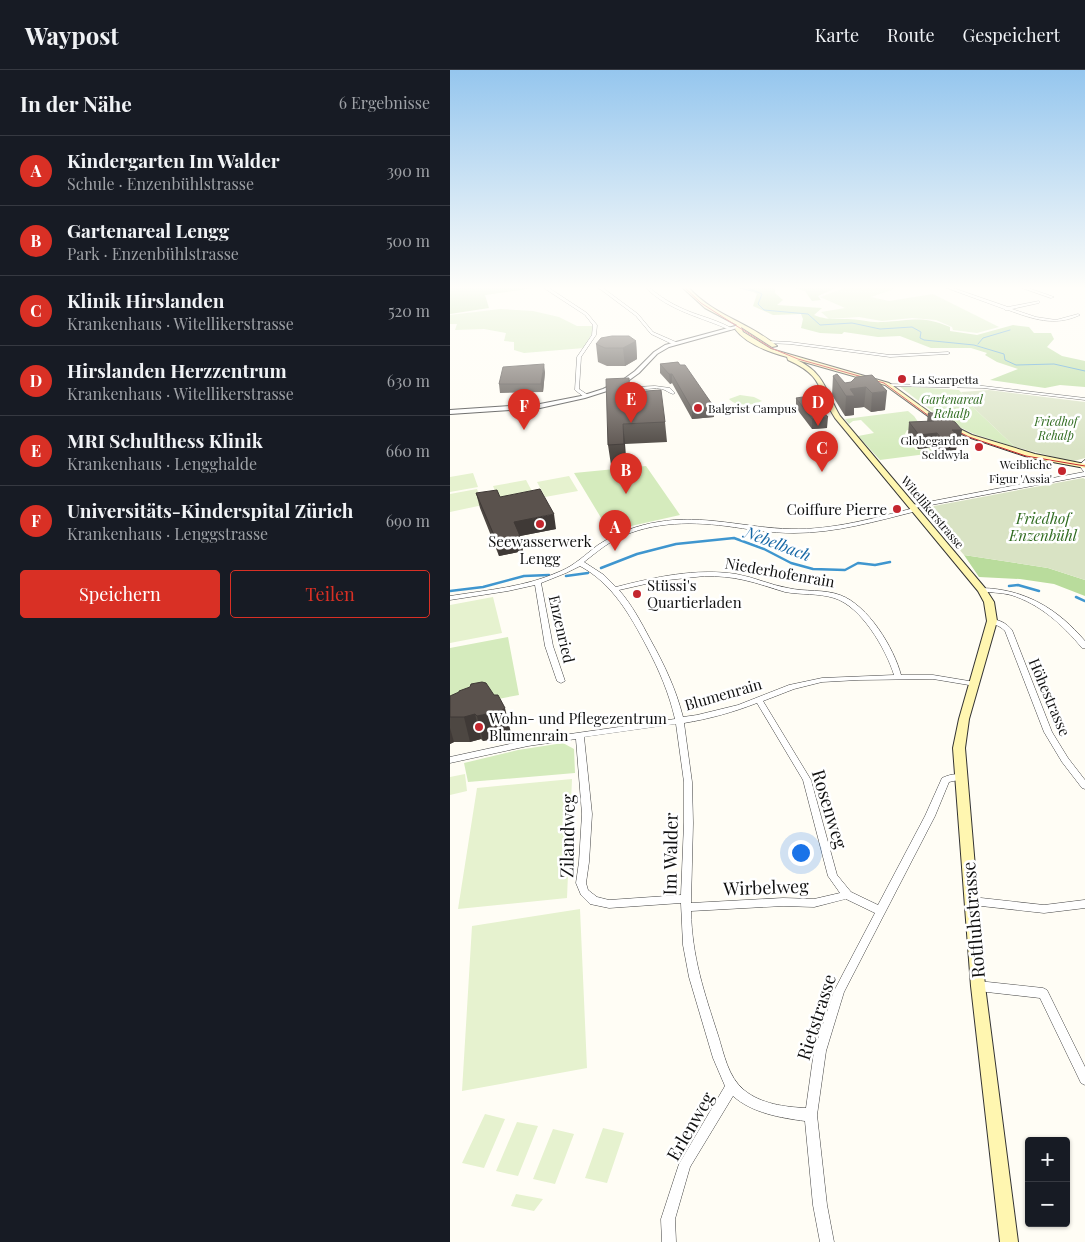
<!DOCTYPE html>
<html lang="de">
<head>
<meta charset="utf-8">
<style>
	body { margin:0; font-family:"Playfair Display",serif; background:#20242c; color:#f1f3f6 }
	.controls { position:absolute; right:15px; bottom:15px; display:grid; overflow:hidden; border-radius:5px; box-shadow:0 1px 4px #0004 }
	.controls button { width:45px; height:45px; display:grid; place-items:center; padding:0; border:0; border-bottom:1px solid #363941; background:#171b24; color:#f1f3f6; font:25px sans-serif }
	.you { position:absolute; left:350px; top:782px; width:18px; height:18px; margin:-12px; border:4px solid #fff; border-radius:50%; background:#1a73e8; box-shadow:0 0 0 8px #1a73e833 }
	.badge { display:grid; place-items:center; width:32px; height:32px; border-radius:50%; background:#d93025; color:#fff; font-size:16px; font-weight:700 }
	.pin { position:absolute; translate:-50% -41px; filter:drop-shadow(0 1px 2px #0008) }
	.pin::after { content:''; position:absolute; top:26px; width:18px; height:15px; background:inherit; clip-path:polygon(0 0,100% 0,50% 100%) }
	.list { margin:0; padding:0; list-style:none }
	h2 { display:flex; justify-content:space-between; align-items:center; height:65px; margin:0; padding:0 20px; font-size:21px }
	h2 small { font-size:16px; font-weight:400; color:#9ea1a6 }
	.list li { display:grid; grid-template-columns:32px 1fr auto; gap:15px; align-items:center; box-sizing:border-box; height:70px; padding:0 20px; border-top:1px solid #363941 }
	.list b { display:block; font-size:19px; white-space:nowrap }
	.list p { margin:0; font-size:16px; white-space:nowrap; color:#9ea1a6 }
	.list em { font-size:16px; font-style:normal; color:#9ea1a6 }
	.actions { display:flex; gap:10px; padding:15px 20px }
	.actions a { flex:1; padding:11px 0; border:1px solid #d93025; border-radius:5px; text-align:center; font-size:18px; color:#d93025 }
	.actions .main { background:#d93025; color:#fff }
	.map { position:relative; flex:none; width:635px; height:1172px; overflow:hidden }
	header { display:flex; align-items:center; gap:30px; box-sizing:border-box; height:70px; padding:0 25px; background:#171b24; border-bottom:1px solid #363941 }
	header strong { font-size:24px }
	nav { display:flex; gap:28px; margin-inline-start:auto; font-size:18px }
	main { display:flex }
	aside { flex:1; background:#171b24 }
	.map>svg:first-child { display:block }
	.green { fill:#d5ebbd }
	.forest { fill:#b9dc9c }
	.cemetery { fill:#d9e3c4 }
	.pitch { fill:#e6f2cf }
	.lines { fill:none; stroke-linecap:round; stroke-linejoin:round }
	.stream-far1 { stroke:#3f96cf; stroke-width:1 }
	.stream { stroke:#3f96cf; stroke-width:2.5 }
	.minor-casing { stroke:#444; stroke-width:1 }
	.tertiary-casing { stroke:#444; stroke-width:2 }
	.secondary-casing { stroke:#333; stroke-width:2 }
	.minor { fill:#fff; fill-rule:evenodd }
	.tertiary { fill:#fff; fill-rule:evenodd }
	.secondary { fill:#fff6b0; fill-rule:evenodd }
	.tram { stroke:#c4262e; stroke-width:1 }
	.wall { fill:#4d4742 }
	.shaded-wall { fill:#3f3936 }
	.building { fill:#5a524d; stroke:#3f3936 }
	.poi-dot { fill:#c4262e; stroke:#fff; stroke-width:2 }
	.labels { text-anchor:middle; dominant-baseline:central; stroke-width:5; stroke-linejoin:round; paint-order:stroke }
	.far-poi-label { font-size:12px; fill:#111; stroke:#fff; text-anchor:start }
	.far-park-label { font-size:12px; font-style:italic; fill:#2f6b1f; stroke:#fff }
	.far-street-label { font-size:12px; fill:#111; stroke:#fff }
	.poi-label { font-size:15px; fill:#111; stroke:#fff; text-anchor:start }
	.park-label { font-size:15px; font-style:italic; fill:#2f6b1f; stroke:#fff }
	.street-label { font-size:15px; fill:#111; stroke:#fff }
	.water-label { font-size:16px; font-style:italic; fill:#1768a6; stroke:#fff }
	.near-street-label { font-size:18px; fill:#111; stroke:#fff }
</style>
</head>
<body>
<header>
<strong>Waypost</strong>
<nav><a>Karte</a><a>Route</a><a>Gespeichert</a></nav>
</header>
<main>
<aside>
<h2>In der Nähe<small>6 Ergebnisse</small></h2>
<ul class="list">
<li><span class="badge">A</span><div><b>Kindergarten Im Walder</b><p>Schule · Enzenbühlstrasse</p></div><em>390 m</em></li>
<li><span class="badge">B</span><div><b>Gartenareal Lengg</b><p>Park · Enzenbühlstrasse</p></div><em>500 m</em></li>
<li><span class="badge">C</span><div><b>Klinik Hirslanden</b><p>Krankenhaus · Witellikerstrasse</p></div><em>520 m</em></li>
<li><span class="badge">D</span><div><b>Hirslanden Herzzentrum</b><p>Krankenhaus · Witellikerstrasse</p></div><em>630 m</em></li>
<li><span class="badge">E</span><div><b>MRI Schulthess Klinik</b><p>Krankenhaus · Lengghalde</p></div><em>660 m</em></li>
<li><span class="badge">F</span><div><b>Universitäts-Kinderspital Zürich</b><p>Krankenhaus · Lenggstrasse</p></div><em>690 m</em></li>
</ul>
<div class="actions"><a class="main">Speichern</a><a>Teilen</a></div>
</aside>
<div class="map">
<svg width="635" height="1172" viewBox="0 0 635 1172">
	<rect width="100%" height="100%" fill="#fffdf5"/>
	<path class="green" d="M394,218H447L421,227L439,231L483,224L549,257L527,263L503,260L502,257L486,250L462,248L432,251L409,247L379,249L371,242L395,238L370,227Z
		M50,239L83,241L109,247L127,256H142L143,261L134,278L74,283L64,280V272L54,271L56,263L34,259L5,260L7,254H0V245Z
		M449,316L509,320L524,338L565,377L524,364L491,348Z
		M290,325L304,327L312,331C302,336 287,337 279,329Z
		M458,341L464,346L475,362L466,360H457L455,364L466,380L480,378L484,383L430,390L408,366L424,363L411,350L403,351L399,354L395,349Z
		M196,396L230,445L159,461L124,403Z
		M58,567L69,625L0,638V578Z
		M113,673L124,679L125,703L18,712L14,693L68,680Z"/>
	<path class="forest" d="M0,218H85L35,225L39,238L0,244Z
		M296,218H325V223L333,230L327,235L372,238L364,245C376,250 385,249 398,249C409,249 421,253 432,252C463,251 470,245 500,257V261L527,265L563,255L579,257L584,263H601L604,269L597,277L612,286L635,291V317L610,315L595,318L540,310L568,299L547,292L535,285L537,283L521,278H481L450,266L428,267L394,262L392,264L370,263L351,258L353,249L351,244L323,245L303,236L307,224Z
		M344,218H386L368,226L371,230L362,231L355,221Z
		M514,485L598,498L635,510V526L604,514L570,509L529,507Z"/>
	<path class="cemetery" d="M539,320L635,332V388L624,391L616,390L565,377L524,338L511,322Z
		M633,408L635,409V510L598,498L514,485L478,444L484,436Z"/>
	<path class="pitch" d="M23,403L28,417L0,422V407Z
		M119,406L128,421L95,427L87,412Z
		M76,410L84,425L50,432L43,416Z
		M27,419L33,435L0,442V424Z
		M43,527L52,563L0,573V535Z
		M15,704L17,721L0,725V707Z
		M122,709L117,828L8,839L27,718Z
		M130,839L137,998L12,1021L22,856Z
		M35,1044L55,1049L34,1098L12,1093Z
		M67,1052L88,1056L68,1106L46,1101Z
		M153,1058L174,1063L157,1113L135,1108Z
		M103,1059L124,1064L105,1114L83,1109Z
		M66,1124L93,1129L84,1141L61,1136Z"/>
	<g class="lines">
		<path class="stream-far1" d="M290,218L302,221
			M298,218L312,224L308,234L314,240L358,244L370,255L402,253L430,259L462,257L471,262L470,268L474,270L524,275L554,284L555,290L566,295L604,294L635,301
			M528,274L533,268L560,260"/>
		<path class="stream" d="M151,498L187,484L226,474L284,468L314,479L341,493L363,499L395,500L408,493L425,495L440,492
			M116,506L138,503
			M559,516L568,515L589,521
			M0,521L33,517L74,506L99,505
			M626,527L635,531"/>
		<g class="minor-casing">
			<path id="minor" d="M94,218H99L137,243L147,255L146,265L131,287L129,319L138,325V327H134L125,320L127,287L142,265L143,255L135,245Z
				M149,218H153L188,244L203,262L226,272V274H222L201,264L186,246Z
				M196,218H200C215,231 231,239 249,245C261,249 273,253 283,259L280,260C251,247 219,241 196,218Z
				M497,218H503L558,237L589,231V233L562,239L586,247L606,250L628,244L630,245C604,257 583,249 558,240H555L554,239Z
				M572,218H578L604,227L601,228Z
				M318,271L340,272L440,285L498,282L500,283L498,284L440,287L340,274L316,273V272Z
				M437,314L533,316L635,328V330L533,318L439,316L437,315Z
				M205,316L220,318L225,323L223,324C219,323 216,320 212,319C198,316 181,325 168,319L170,318Z
				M635,390V406L465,438L468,440L467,441C427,451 386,463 344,463C321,463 298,459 276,456C237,451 196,452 161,472C151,478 143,485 134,492L154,505L166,517C205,507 246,498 286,504C304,507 320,515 338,518C355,522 374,519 390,525C418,535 444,578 451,605H483L525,612L529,614L525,616L483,609L408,610L372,612L344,619L313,631L361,710L387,805L401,822L428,835L475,746L492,708C498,705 506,703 513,705L514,707L513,709L499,712L485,746L394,922L376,981L367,1045L377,1135L384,1172H370L363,1135L355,1051C331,1048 302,1043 283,1026L240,1097L225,1149L226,1172H212L211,1149L229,1094L275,1016L263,988L239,907L233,875L231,833L159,838L140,834L131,825L126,813L129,792L132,744L126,669L78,676L0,693V687L78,670L225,649C219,623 209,600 197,577C180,545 163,514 130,496L116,503L91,513L103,576L115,611L111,613L107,611L95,576L85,515L58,521L0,530V526C37,520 76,517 111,501C125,495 136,484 148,475C166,463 188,455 208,452C253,444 296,458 341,459C383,460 424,448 464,438H460V436L462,435L634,402L629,395ZM255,506C268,506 281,507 294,510C308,513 321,518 335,522C351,525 368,523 384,528C411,536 436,579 444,605L372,608L339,615L288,635L247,645L233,647C226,619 214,594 200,569C191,552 182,535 169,520L209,511ZM307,633L353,710L378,806L390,823L364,829L333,828L241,833L243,753L242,712L234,653C259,649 284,642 307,633ZM226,654L234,712V753L231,825L159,830L147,827L138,820L136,813L139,792L142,744L134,667ZM396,829L425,843L384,921L364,981L356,1038C335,1037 311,1034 294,1020C278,1007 274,984 268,965C254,922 242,887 241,841L333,836L364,837Z
				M532,518C575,519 608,539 635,571V578H632C613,555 590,534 561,525C550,522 540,523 530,521L529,520L530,519Z
				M539,549C549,549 556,553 562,560L602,662L618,688L635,710V719L632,718L612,692L594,662L555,561C548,554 543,555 538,551Z
				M522,827L594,835L634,830H635V838L594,843L522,835L518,834L517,831L518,828Z
				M528,911L593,918L597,920L635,997V1015L631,1013L590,928L528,921L524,919L523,916L524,913Z"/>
		</g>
		<g class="tertiary-casing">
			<path id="tertiary" d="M289,255H291V257L219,277L207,284L189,303L178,311L157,321L135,328L90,338L0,344V340L90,334L131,326L153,319L174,309L185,301L204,282L215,275Z"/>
		</g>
		<g class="secondary-casing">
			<path id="secondary" d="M233,218H239C263,245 300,253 327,276L322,277L291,257L293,262L321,279L439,313L486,347L522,365L585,384L635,394V398L581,388L518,367L482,349L435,315L347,290C375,303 376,322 390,346L535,518L544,532L547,551L519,649L515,678L535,916L568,1172H550L521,916L503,678L509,649L537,551L534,532L528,521L385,348C367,319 374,306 338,290L337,287C319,282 296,274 285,259L287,255L255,238Z"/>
		</g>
		<use href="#minor" class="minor"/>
		<use href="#tertiary" class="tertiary"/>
		<use href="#secondary" class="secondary"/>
		<path class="tram" d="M235,218L251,233L321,278L348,289L434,313L483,349L519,367L576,386L635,396"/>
	</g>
	<path class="wall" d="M186,271L187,289L175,296H157L148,292L146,274Z
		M228,292L264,347L242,349L222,313L220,314L210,303V294Z
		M95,302L93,322L50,323L49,314Z
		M422,305L435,340L421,342L414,337L404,338V345L395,346L382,325L383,306L395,313L401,312Z
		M180,322L215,352L217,372L175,374L176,394L161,395L158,375Z
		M346,328L377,358L362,359L346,338Z
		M478,343L510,373H507L506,380L489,382L486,377L468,379L458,365L459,352H477Z
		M26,423L106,459L70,466L73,481L49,486L30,438Z
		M0,626L61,663L57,666L33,671L31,669L20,672H4L0,674Z"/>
	<path class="shaded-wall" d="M186,271L187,289L175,296L173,278Z
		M94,294L95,302L93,322L91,314Z
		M219,304H222V313L220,314Z
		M416,317L414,337L404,338V345L395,346L396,326L400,319Z
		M437,321L435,340L421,342L422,323Z
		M264,337V347L242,349V339Z
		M378,347L377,358L362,359V349Z
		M173,354L175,374L176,394L174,374Z
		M502,360H512L510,373H507L506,380L489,382L491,368Z
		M487,363L486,377L468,379L469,365Z
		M104,444L106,459L70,466L73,481L49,486L46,470L64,452Z
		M55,638L61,663L57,666L33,671L27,646Z
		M25,644L31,669L20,672L14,647Z
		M0,658L4,672L0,674Z"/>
	<path class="building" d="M162,266H179L186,271L173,278H155L146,274L151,268Z
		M228,292L230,295H235L264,337L242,339L222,304H219L210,294Z
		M94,294L91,314H49L53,297Z
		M387,304L395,313L401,312L406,307L422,305L437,321L422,323L416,317L400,319L405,326H396L383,306Z
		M179,308L180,322L211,320L215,352L173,354L174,374L158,375L156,309Z
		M360,326L378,347L362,349L346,328Z
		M478,343H486L505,352L512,360H502L508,366L491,368L487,363L469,365L459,352L484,351Z
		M90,419L104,444L64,452L70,466L46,470L26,423L47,420L50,427Z
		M32,612L36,613L44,625H48L55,638L51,641L27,646L25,644L14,647H0V626L9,622V621L20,617L21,614Z"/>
	<linearGradient id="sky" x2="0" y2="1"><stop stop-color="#95c6ee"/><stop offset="0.57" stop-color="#fffefa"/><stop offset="1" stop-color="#fffefa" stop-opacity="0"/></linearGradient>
	<rect width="635" height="382" fill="url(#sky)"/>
	<g class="poi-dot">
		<circle cx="452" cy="309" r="5"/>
		<circle cx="248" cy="338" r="5"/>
		<circle cx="529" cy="377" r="5"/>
		<circle cx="612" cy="401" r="5"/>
		<circle cx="447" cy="439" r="5"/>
		<circle cx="90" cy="454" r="5"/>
		<circle cx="187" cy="524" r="5"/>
		<circle cx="29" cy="657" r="5"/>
	</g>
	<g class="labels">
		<g class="far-poi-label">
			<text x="462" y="309">La Scarpetta</text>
			<text x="258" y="338">Balgrist Campus</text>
			<text x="519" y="370" text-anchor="end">Globegarden<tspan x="519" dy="14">Seldwyla</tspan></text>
			<text x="602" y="394" text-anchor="end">Weibliche<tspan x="602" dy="14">Figur 'Assia'</tspan></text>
		</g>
		<g class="far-park-label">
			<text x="502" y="329">Gartenareal<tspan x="502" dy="14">Rehalp</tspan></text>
			<text x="606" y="351">Friedhof<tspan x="606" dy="14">Rehalp</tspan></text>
		</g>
		<g class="far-street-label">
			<text transform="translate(483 442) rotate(50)">Witellikerstrasse</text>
		</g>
		<g class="poi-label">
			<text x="437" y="439" text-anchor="end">Coiffure Pierre</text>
			<text x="90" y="471" text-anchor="middle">Seewasserwerk<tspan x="90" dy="17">Lengg</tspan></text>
			<text x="197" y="515">Stüssi's<tspan x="197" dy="17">Quartierladen</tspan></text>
			<text x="39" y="648">Wohn- und Pflegezentrum<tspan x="39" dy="17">Blumenrain</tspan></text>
		</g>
		<g class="park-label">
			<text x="593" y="448">Friedhof<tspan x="593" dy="17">Enzenbühl</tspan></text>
		</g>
		<g class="street-label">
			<text transform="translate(330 502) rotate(10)">Niederhofenrain</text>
			<text transform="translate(112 559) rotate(77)">Enzenried</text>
			<text transform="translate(273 624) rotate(-16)">Blumenrain</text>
			<text transform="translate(600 627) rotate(67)">Höhestrasse</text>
		</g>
		<g class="water-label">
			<text transform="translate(328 473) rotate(21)">Nebelbach</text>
		</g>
		<g class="near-street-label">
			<text transform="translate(380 739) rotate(73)">Rosenweg</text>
			<text transform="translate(117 766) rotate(-89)">Zilandweg</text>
			<text transform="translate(220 784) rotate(-89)">Im Walder</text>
			<text transform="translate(316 817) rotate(-2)">Wirbelweg</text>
			<text transform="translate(523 850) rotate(-95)">Rotfluhstrasse</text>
			<text transform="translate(366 947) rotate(-72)">Rietstrasse</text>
			<text transform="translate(240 1056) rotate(-60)">Erlenweg</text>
		</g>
	</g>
</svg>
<div class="controls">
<button>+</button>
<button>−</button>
</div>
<div class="you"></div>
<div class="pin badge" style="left:165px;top:481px">A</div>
<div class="pin badge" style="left:176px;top:424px">B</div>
<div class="pin badge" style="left:372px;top:402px">C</div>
<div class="pin badge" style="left:368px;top:356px">D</div>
<div class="pin badge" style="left:181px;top:353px">E</div>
<div class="pin badge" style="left:74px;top:360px">F</div>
</div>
</main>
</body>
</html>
